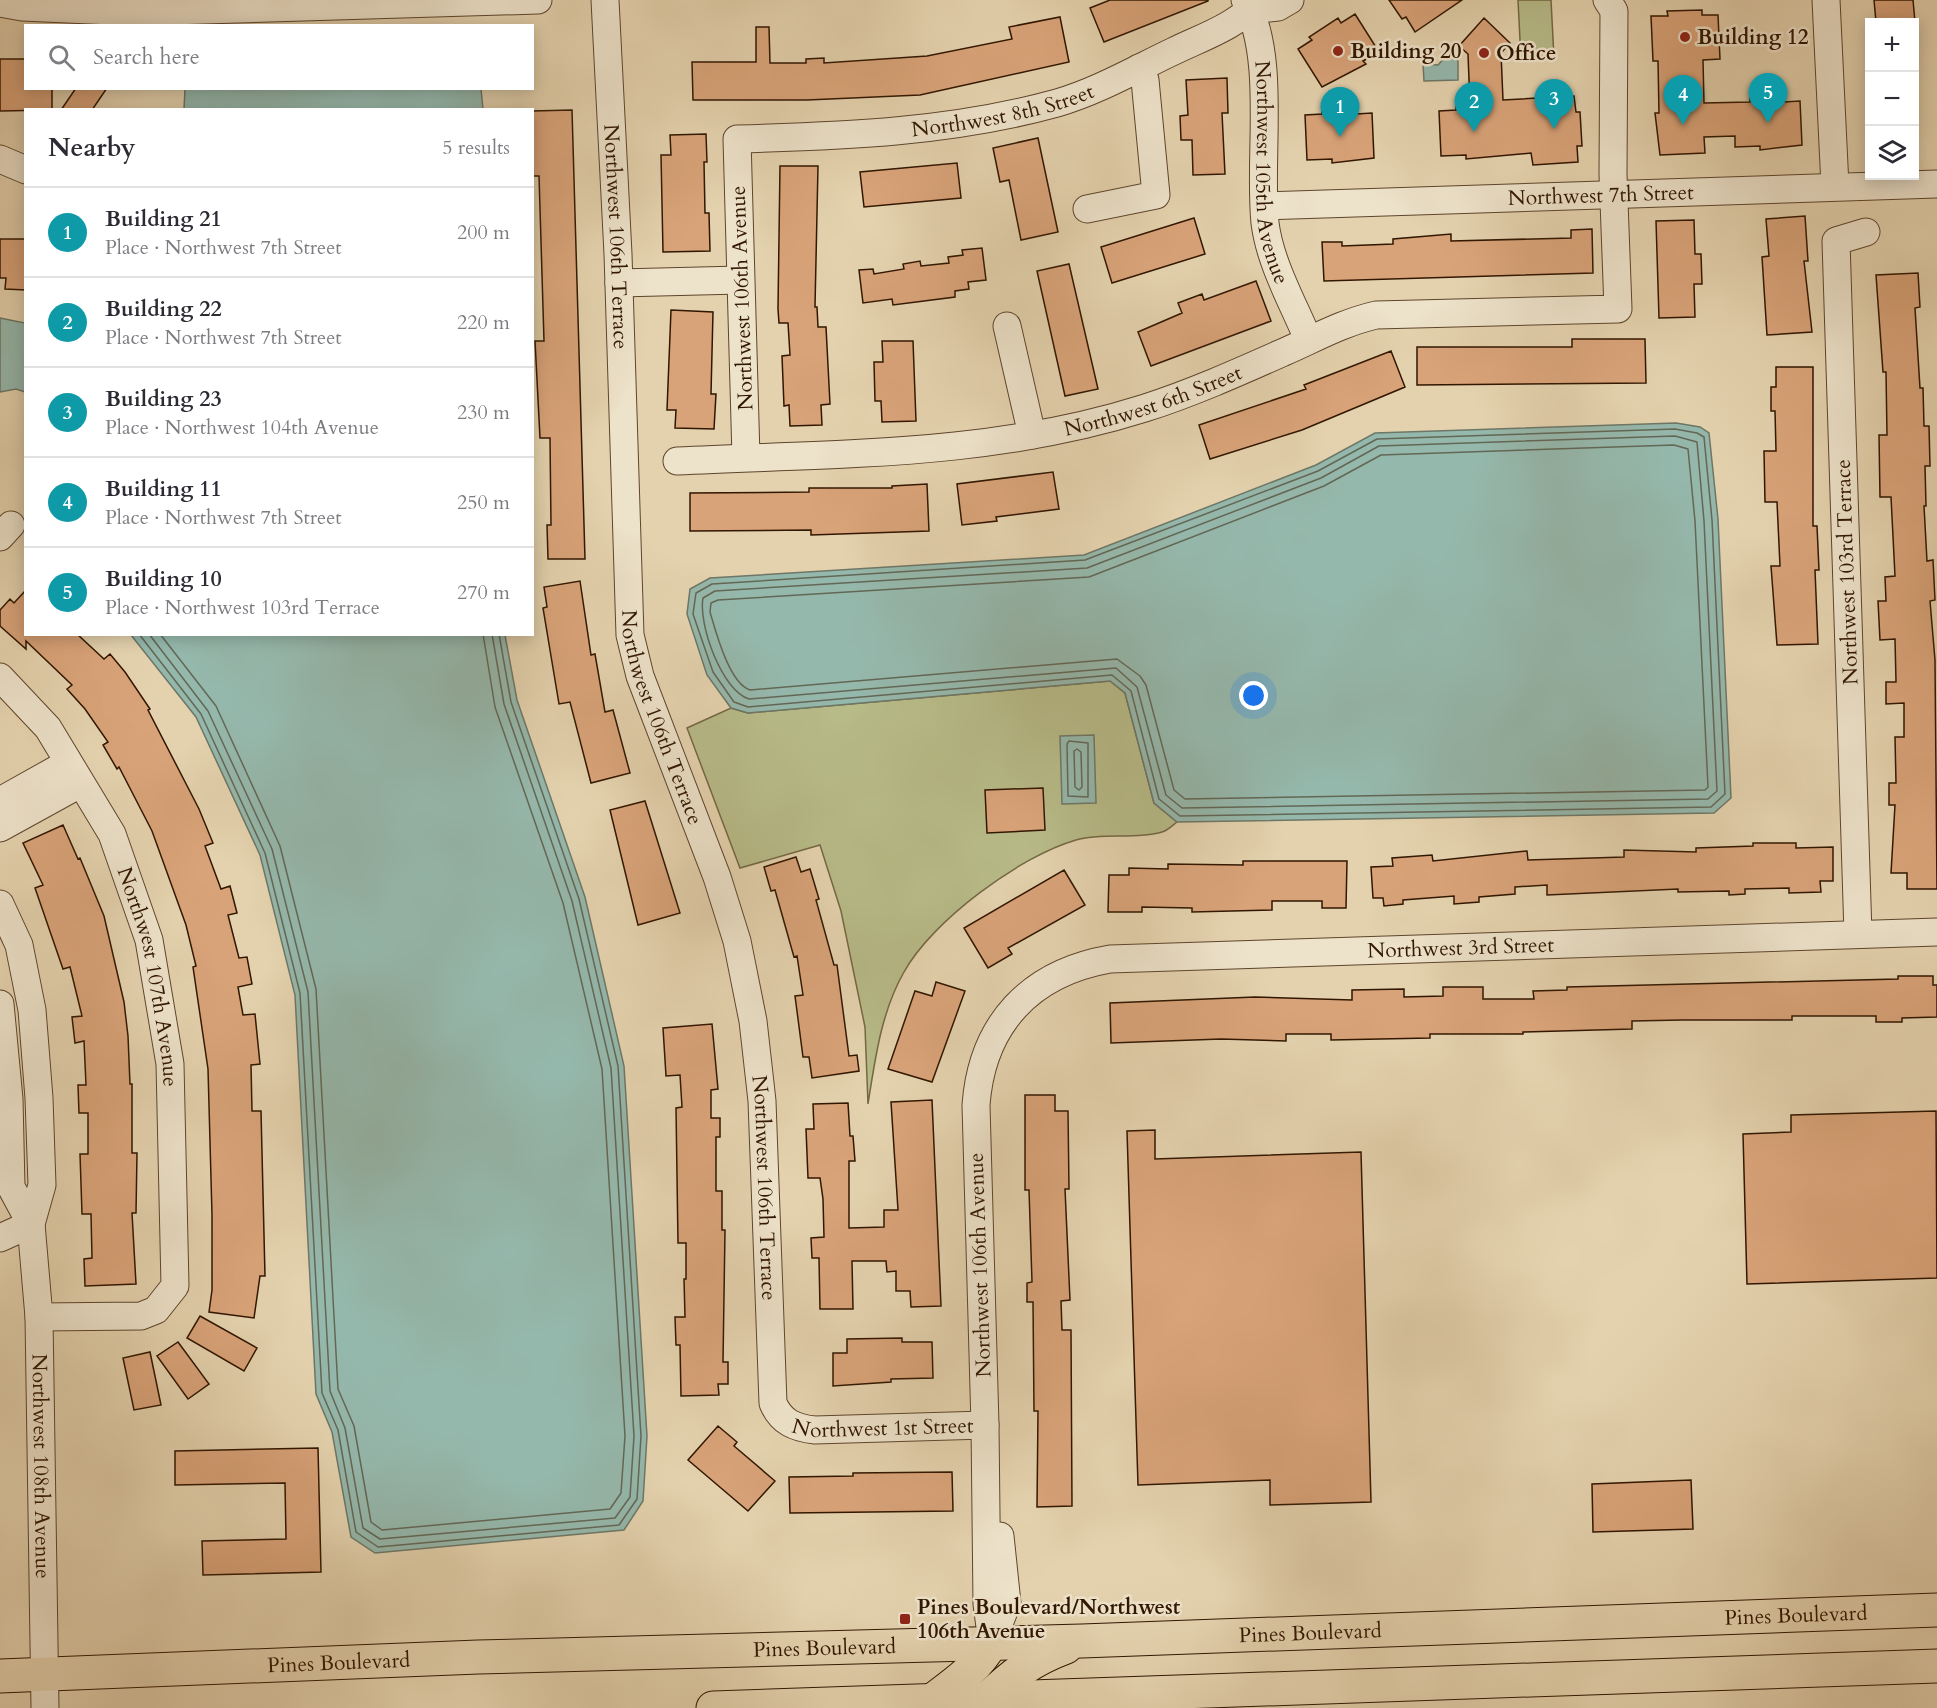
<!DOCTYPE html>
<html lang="en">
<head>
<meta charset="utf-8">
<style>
	body { margin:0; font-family:Cardo,serif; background:#f2f2f3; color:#2b2b33 }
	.controls { position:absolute; right:18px; top:18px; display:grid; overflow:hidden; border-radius:0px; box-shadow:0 3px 15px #0003 }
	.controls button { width:54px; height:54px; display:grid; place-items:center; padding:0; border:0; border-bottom:2px solid #e1e1e2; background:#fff; color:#2b2b33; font:30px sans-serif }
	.you { position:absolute; left:1254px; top:696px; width:21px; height:21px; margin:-15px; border:4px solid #fff; border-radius:50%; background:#1a73e8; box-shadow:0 0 0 9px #1a73e833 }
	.badge { display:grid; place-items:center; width:39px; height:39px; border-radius:50%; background:#8f2418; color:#fff; font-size:20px; font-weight:700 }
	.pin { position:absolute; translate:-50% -50px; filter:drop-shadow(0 2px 3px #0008) }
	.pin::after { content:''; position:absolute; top:32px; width:21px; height:18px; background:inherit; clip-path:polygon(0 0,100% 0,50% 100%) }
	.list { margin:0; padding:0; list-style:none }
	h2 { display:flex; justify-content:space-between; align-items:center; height:78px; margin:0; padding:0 24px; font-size:26px }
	h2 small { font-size:20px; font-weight:400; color:#7c7c81 }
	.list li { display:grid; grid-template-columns:39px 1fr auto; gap:18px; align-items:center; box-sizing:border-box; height:90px; padding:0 24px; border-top:2px solid #e1e1e2 }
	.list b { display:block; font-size:22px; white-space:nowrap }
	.list p { margin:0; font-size:20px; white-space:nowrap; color:#7c7c81 }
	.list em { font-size:20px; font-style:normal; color:#7c7c81 }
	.icon { flex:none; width:33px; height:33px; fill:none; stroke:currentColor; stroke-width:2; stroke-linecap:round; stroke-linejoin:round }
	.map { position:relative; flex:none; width:1937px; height:1708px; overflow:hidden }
	.search { position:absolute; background:#fff; box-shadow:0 3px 15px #0003; left:24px; top:24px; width:510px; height:66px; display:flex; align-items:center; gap:15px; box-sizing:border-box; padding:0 21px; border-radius:0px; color:#7c7c81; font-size:22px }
	.panel { position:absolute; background:#fff; box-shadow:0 3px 15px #0003; left:24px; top:108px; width:510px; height:528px; border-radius:0px }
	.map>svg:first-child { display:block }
	.green { fill:#b7bb88; stroke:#746844; stroke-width:1.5 }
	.water { fill:#95b8ac; stroke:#6d7767; stroke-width:1.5 }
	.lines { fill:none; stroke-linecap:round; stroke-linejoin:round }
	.shore { stroke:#636756; stroke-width:1.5 }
	.building { fill:#d9a379; stroke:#311600; stroke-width:1.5 }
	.minor-casing { stroke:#5e452c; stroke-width:29 }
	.highway-casing { stroke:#311600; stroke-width:35 }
	.minor { stroke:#ede2ca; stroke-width:27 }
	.highway { stroke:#e4d2ae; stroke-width:33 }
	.poi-dot { fill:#8f2418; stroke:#ede2ca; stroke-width:2 }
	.labels { text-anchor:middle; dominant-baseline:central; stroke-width:5; stroke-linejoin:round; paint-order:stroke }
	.poi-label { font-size:21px; font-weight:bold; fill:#311600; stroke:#ede2ca; text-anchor:start }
	.street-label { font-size:21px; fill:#311600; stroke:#ede2ca }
</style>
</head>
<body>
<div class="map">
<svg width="1937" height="1708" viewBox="0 0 1937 1708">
	<rect width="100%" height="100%" fill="#e4d2ae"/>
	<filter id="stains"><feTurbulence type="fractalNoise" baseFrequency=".00333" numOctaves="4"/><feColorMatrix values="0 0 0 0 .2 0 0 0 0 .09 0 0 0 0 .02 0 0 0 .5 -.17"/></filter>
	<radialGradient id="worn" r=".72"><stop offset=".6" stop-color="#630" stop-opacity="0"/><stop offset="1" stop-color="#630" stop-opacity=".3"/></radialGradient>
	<path class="green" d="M1518,0H1551L1554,58L1521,60Z
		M1110,681L1125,693L1154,803L1177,822C1173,825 1167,831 1162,832C1135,840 1104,832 1076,840C1020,856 932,921 904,972C881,1012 875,1060 868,1104L865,1027L841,911L820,845L740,868L687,728L731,708L748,713Z"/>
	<path class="water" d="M1449,53L1458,61V80L1424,81L1423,64L1438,65Z
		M185,89H481L483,109H184Z
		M0,318L25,323V392L16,389L0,392Z
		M1676,423L1700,427L1709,433L1718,519L1731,798L1714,813L1177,822L1154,803L1125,693L1110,681L748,713L731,708L707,675L687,614L690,589L710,578L1084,555L1316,465L1375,433Z
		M131,635H505L517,700L585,897L624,1066L647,1436L643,1501L624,1530L375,1553L351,1537L332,1432L316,1394L295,995L260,855L196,717Z
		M1094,735L1096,803L1062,804L1060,736Z"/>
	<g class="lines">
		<path class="shore" d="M1675,429L1697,433L1704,437L1712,520L1725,794L1711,807L1180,816L1159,799L1131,691L1112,675L748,707L734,702L713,672L693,614L696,593L712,584L1085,560L1318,471L1377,439Z
			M1675,436L1697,442L1704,521L1717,791L1708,799L1182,808L1166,795L1137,687L1116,668L749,699C722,691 698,624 703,598L715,591L1087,568L1321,478L1379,446Z
			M1674,445L1688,449L1695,521L1708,787L1705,790L1185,799L1174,790L1146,685L1140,676L1117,659L750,690C729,683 716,632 710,612L711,603L718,600L1089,577L1324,486L1381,455Z
			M139,634L201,714L265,853L300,993L322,1393L338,1430L356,1532L378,1547L619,1525L637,1499L641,1436L618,1066L579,899L511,702L499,634
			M149,634L208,711L272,849L308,992L330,1391L345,1428L363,1528L380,1539L615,1518L630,1497L634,1436L611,1068L572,901L504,704L492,634
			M160,634L216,706L280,846L316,989L338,1389L354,1426L371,1522L382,1530L610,1509L621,1493L625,1436L602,1069L563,903L495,707L483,634
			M1069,741L1088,743V797L1068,796L1067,744Z
			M1077,749L1081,752L1082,787L1079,790L1075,787L1074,751Z"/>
	</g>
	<path class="building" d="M1110,0H1208V1L1104,42L1090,8Z
		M1389,0H1462L1415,32L1406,17L1402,19Z
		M1874,0H1913L1915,22H1876Z
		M1702,10V15H1718L1720,59L1703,60L1704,103L1750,102V98L1784,96V102L1800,101L1802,145L1760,150V146L1735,147V136L1704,137L1705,153L1660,155L1655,113H1659L1658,61H1653L1651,16H1668L1667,11Z
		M1355,14L1379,52L1363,61L1366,64L1322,87L1298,49L1312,40L1309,37L1338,18L1341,23Z
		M1060,17L1069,62L920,95L807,100H693L692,62H756V27H769L770,63H806V59L824,58V63L927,56L1012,39L1009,27Z
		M1484,18L1510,43L1501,53L1503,100L1574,96L1576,112H1580L1582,146H1577L1578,162L1533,165L1531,153L1466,159V155L1441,156L1439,111L1456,110V106L1470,105L1468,54L1459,46Z
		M0,59H26V88H52V110L0,111Z
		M1227,78L1228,113H1222L1225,174L1193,175L1192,140H1181L1180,116L1188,115L1186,80Z
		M76,88H107L92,110H61Z
		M1356,109V114L1372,113L1374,158L1332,163V159L1307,160L1305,115L1322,114V110Z
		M572,110L585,559H548L547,525H551L550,438H540L535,341H544L539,176H532V111Z
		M706,134L707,162H704L705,213H709L710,251L663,252L661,155H671L670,135Z
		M1038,138L1058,232L1021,240L1009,180L1000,182L993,148Z
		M957,163L961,198L864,207L860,172Z
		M780,166H818L815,307H817L818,327H826L830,404L821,405L822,425L790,426L789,405L784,406L782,356L790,355L788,323H779L778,309Z
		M1805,216L1808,261H1804L1812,332L1767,335L1762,257L1769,256L1766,219Z
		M1194,218L1205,254L1112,283L1101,247Z
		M1694,220L1695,254H1701L1702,284H1694L1695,317L1659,318L1656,221Z
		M1592,229L1593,273L1324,281L1322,242H1342V246L1393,244V239L1451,234V241L1571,238V230Z
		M0,239H26V290L5,289L6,278H0Z
		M982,248L986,280L968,282L969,289L955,291V297L893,305L892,299L863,303L859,270L873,269L874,274L904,269L903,264L920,261L921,266L949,263L948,257L963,255L962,250Z
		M1069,264L1098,389L1065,396L1037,271Z
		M1918,273L1920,307L1915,308L1920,388H1923L1924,426H1929L1930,466H1925L1926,506H1924L1927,561L1933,560L1935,600L1930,601L1935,660L1937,889H1907V873H1891L1895,805H1889V783H1896L1895,737H1904V703L1886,704V682H1896L1895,639L1880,640L1878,601H1886L1885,577L1895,576L1891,497H1880L1879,435H1887L1886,372H1883L1876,275Z
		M1256,281L1271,321L1151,366L1138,332L1182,313L1178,303L1202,294L1204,300Z
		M671,310L713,312L711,394H716L714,429L675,428L676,410H667Z
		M1572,339H1645L1646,383L1417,385V347H1572Z
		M882,341H913L916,421L882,422L881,401H875L874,362H883Z
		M1391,351L1405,387L1302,430L1210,459L1199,425L1306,389L1304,385Z
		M1776,367H1813V526H1817L1819,570H1815L1818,644L1777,645L1771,566H1780L1777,502H1765L1764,451H1776L1775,411H1771V387H1776Z
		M1053,472L1059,509L996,517L997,521L962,525L957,484Z
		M927,484L929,531L811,535V530L690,531V493L809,492V488H892V486Z
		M580,581L591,655L595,654L605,712L613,710L630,773L591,783L570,702L559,704L543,608L547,607L544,587Z
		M26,590V634H77L104,659L110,654L125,672L150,709L148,710L199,809L213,843L205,846L221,889L230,886L237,913L228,915L239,958L247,957L252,984L238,987L243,1015L255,1014L260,1064L251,1065L252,1111H261L265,1276H260L254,1318L209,1312L212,1290V1215L208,1069L193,967L196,966L186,925L152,831L119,767L117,769L103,745L108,742L85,709L67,689L72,685L26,641V649L0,626V610L10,599L14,603Z
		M1043,788L1045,830L987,833L985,790Z
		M645,801L680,913L638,925L610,810Z
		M63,825L78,859L80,858L104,916L124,1002L128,1036L130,1084H132V1153H137L136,1213H132L136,1284L85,1286L84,1259L92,1258L91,1214H82L80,1154H88V1113H79L78,1085H86L84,1041L75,1043L72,1017L82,1016L70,967L63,969L35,888L43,885L23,843Z
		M1753,843H1796V848L1833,847V881H1820L1821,892L1789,893V888L1745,889V894L1729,895V891L1678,892V889L1547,895V885L1515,887V894L1479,897V902L1454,904V896L1403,900V904L1384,906L1383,898H1373L1371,867L1393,866L1392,858L1432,855L1433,861L1527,851L1528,860L1624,857V850L1696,852V848L1753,846Z
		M796,857L801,872L810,869L819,899L816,900L834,965H837L849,1056L857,1055L859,1071L812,1078L809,1057H803L795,996L803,995L797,956L794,957L775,890L771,891L764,867Z
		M1243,861H1347L1346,908H1322V901H1272V910L1192,912V908L1142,907V912H1108L1109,875H1129V868L1168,869V864L1243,865Z
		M1064,870L1085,905L1008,948L1012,954L988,968L964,928Z
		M1898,976H1933V985H1937V1017L1902,1018V1022H1876V1016H1792V1020H1682L1632,1021V1029L1523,1032V1034H1430V1038L1331,1040V1034H1286V1041L1221,1039L1111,1043L1110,1003L1255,997L1352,1000V990L1404,989V997L1443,996V987H1483V999H1534L1533,991L1567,990V987L1898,979Z
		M936,982L965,991L932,1082L888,1069L915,991L932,996Z
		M712,1024L718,1089L711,1090V1118H720V1137H716V1191H722V1230H725L723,1362H728V1384H718L719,1395L681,1396L680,1345H676L675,1317H685L684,1279H686V1243H678L676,1108L682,1107L680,1075L666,1076L663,1028Z
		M1025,1095H1055V1111H1068L1069,1189H1065L1070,1300L1061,1301L1062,1330H1071L1072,1506L1037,1507L1038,1411H1034L1033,1302H1027V1283L1032,1282L1029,1190H1025Z
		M932,1100L941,1306L911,1307L910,1291H896V1271L887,1272L886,1261H852L853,1309H820L819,1258H812L811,1238L824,1237L823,1199L820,1178H808L806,1129H814L813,1104L848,1103L850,1136H853L855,1161H849V1228L884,1227V1210H898L891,1102Z
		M1936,1111L1937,1278L1747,1284L1743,1134L1791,1132V1115Z
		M1155,1130V1159L1361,1152L1371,1502L1270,1505V1480L1138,1485L1127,1131Z
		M200,1316L257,1348L244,1371L187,1338Z
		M902,1338V1342H932L933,1378L891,1379V1382L833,1386V1353H847V1339Z
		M178,1342L209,1384L188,1399L157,1356Z
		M150,1352L161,1405L134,1410L123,1358Z
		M718,1426L737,1442L734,1446L775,1481L748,1511L688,1460Z
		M318,1448L321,1572L203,1575L202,1541L286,1539L285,1483L175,1485V1451Z
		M952,1472L953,1511L790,1513L789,1477L853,1476V1473Z
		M1691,1480L1693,1529L1593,1532L1592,1484Z"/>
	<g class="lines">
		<g class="minor-casing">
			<g id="minor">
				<path id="s1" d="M605,0L618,254L630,635L640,676L717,877L737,941L753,1021L762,1101L773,1403C781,1422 795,1428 815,1430L985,1425"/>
				<path id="s2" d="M1245,0C1277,58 1258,157 1265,223C1270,263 1293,303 1308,339"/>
				<path d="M1826,0L1835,186"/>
				<path d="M0,3L22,7L135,12L538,0"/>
				<path d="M1251,10L1278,7L1290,0"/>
				<path d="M0,159L26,170"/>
				<path id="s3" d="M1265,206L1937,184"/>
				<path d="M1087,209L1156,195L1145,80L1139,68"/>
				<path d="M619,283L740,280"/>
				<path d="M1007,326L1032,435"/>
				<path id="s4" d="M746,457L737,139C845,136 952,132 1057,103C1098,91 1136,69 1174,51C1203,37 1239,25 1259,0"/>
				<path id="s5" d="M677,461C836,453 991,457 1145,408C1192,393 1239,372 1284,352C1316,338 1342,323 1376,315L1618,309L1613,174L1614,11L1607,0"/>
				<path d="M0,537L11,525"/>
				<path id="s6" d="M0,677L48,728L112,834L149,940L170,1064L175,1286L156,1310L141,1316L39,1317"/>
				<path d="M0,801L68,763"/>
				<path d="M0,828L80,784"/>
				<path d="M0,904L19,945L32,1010L39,1098L42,1185L31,1224"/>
				<path d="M1858,934L1836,241L1866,232"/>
				<path id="s7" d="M0,1004L9,1099L11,1187L31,1224L39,1317L45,1708"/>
				<path d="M0,1238L31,1224"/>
				<path d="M993,1639L1007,1603L1000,1536"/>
				<path id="s8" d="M992,1642L987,1604L985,1425L976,1105C982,1024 1030,973 1110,959L1937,932"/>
			</g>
		</g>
		<g class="highway-casing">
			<g id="highway">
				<path id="s9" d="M0,1676L478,1657L1082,1641L1937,1610"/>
				<path d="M986,1700C1012,1675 1031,1660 1066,1647"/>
				<path d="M930,1702C954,1684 977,1669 992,1642"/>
				<path d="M713,1708L1937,1666"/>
			</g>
		</g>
		<use href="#minor" class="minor"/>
		<use href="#highway" class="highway"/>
	</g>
	<g class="poi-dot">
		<circle cx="1685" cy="37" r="6"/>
		<circle cx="1338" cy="51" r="6"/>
		<circle cx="1484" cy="53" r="6"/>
		<rect x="899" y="1613" width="12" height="12" rx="3"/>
	</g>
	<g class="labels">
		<g class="poi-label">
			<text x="1697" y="37">Building 12</text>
			<text x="1350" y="51">Building 20</text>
			<text x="1496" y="53">Office</text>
			<text x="917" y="1607">Pines Boulevard/Northwest<tspan x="917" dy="24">106th Avenue</tspan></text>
		</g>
		<g class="street-label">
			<text stroke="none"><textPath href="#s4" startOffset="586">Northwest 8th Street</textPath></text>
			<text stroke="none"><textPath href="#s2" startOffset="176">Northwest 105th Avenue</textPath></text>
			<text stroke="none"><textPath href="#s3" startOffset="336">Northwest 7th Street</textPath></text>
			<text stroke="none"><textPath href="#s1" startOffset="237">Northwest 106th Terrace</textPath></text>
			<text transform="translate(742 298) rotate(-92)">Northwest 106th Avenue</text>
			<text stroke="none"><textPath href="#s5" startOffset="482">Northwest 6th Street</textPath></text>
			<text transform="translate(1847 572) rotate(-92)">Northwest 103rd Terrace</text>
			<text stroke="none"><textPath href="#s1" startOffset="723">Northwest 106th Terrace</textPath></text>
			<text stroke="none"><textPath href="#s8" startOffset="1104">Northwest 3rd Street</textPath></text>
			<text stroke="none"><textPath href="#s6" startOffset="342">Northwest 107th Avenue</textPath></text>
			<text stroke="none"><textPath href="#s1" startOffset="1209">Northwest 106th Terrace</textPath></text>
			<text transform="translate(980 1265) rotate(-92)">Northwest 106th Avenue</text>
			<text stroke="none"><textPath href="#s1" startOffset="1545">Northwest 1st Street</textPath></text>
			<text stroke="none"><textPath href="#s7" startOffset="468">Northwest 108th Avenue</textPath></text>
			<text stroke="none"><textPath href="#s9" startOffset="1797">Pines Boulevard</textPath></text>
			<text stroke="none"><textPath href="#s9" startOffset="1311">Pines Boulevard</textPath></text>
			<text stroke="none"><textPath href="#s9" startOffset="825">Pines Boulevard</textPath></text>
			<text stroke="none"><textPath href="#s9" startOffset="339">Pines Boulevard</textPath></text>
		</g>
	</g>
	<rect width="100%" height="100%" filter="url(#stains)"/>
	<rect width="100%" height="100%" fill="url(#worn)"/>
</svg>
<div class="controls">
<button>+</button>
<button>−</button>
<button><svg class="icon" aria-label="layers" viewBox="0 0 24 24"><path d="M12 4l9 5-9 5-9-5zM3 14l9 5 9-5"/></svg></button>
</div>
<div class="you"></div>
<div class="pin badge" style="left:1340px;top:137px;background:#0f9aa8">1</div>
<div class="pin badge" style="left:1474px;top:132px;background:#0f9aa8">2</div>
<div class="pin badge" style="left:1554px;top:129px;background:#0f9aa8">3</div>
<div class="pin badge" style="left:1683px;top:125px;background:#0f9aa8">4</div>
<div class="pin badge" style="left:1768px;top:123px;background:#0f9aa8">5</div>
<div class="search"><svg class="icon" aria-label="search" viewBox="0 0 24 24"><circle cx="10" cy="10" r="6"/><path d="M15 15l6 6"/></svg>Search here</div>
<section class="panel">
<h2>Nearby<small>5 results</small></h2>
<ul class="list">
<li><span class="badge" style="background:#0f9aa8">1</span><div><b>Building 21</b><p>Place · Northwest 7th Street</p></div><em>200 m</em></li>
<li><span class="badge" style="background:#0f9aa8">2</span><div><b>Building 22</b><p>Place · Northwest 7th Street</p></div><em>220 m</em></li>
<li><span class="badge" style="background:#0f9aa8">3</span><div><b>Building 23</b><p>Place · Northwest 104th Avenue</p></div><em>230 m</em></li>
<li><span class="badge" style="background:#0f9aa8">4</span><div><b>Building 11</b><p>Place · Northwest 7th Street</p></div><em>250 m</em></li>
<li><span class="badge" style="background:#0f9aa8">5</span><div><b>Building 10</b><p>Place · Northwest 103rd Terrace</p></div><em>270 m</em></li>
</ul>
</section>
</div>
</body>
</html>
